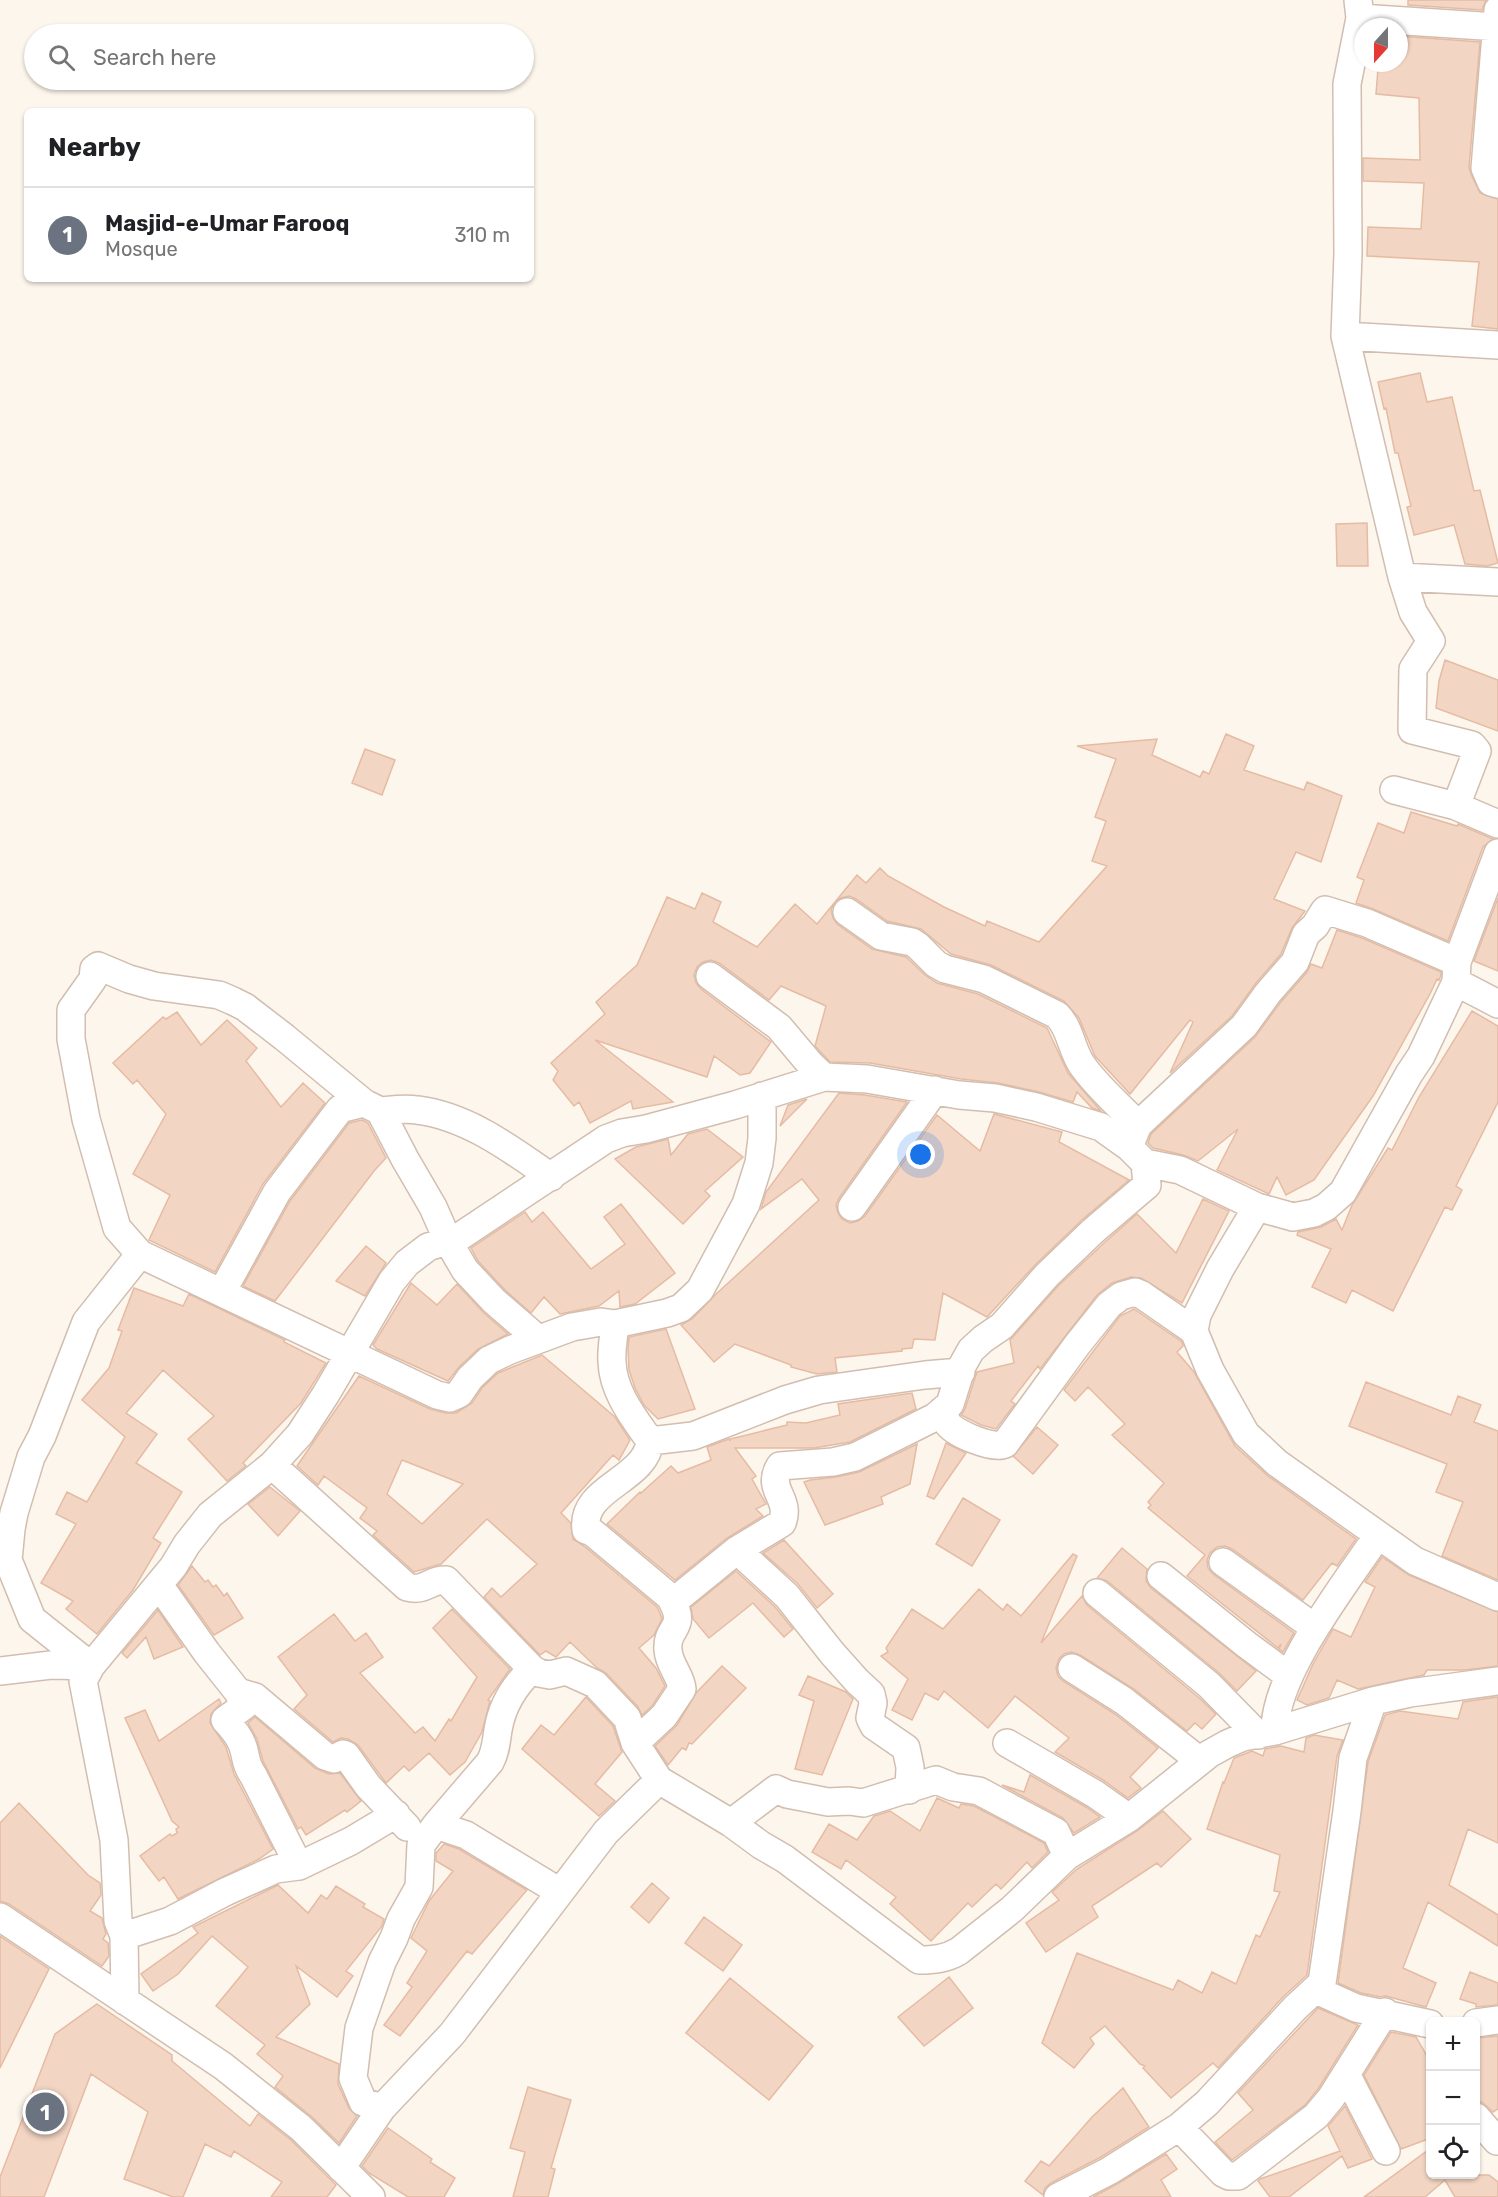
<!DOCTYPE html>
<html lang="en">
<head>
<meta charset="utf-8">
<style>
	body { margin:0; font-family:Rubik,sans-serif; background:#f2f2f2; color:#202124 }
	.controls { position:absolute; right:18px; bottom:18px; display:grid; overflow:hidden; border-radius:9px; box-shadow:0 2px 4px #0004 }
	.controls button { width:54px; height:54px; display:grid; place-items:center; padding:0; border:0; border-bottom:2px solid #e0e0e0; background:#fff; color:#202124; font:30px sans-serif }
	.compass { position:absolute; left:1354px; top:18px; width:54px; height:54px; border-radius:50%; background:#fff; box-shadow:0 2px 4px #0004; rotate:201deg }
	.you { position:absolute; left:921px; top:1155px; width:21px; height:21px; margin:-15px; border:4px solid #fff; border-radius:50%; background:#1a73e8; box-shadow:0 0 0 9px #1a73e833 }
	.badge { display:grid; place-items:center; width:39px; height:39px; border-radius:50%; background:#2563eb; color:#fff; font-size:20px; font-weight:700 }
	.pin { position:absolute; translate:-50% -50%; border:3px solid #fff; box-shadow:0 2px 6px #0006 }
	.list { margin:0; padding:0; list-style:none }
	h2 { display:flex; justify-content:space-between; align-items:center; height:78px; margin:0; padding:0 24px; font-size:26px }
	h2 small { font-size:20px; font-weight:400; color:#757577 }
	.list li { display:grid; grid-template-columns:39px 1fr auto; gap:18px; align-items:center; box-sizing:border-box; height:96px; padding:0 24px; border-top:2px solid #e0e0e0 }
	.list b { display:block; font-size:22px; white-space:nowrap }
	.list p { margin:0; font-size:20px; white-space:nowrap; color:#757577 }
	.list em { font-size:20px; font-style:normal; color:#757577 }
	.icon { flex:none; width:33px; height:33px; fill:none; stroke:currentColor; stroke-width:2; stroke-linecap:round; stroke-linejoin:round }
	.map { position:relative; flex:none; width:1498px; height:2197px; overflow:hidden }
	.search { position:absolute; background:#fff; box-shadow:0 2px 4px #0004; left:24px; top:24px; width:510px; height:66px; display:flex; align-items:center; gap:15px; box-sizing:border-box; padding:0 21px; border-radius:33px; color:#757577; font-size:22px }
	.panel { position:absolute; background:#fff; box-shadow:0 2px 4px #0004; left:24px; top:108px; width:510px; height:174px; border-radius:9px }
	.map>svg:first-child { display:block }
	.building { fill:#f3d5c3; stroke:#e6bba3; stroke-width:1.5; fill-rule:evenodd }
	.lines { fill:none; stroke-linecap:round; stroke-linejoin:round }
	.minor-casing { stroke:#d1beb0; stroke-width:30 }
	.minor { stroke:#fff; stroke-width:27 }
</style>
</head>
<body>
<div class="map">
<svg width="1498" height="2197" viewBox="0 0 1498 2197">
	<rect width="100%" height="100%" fill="#fdf6ec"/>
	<path class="building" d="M1408,0H1486L1482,10L1408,5Z
		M1399,36L1480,42L1469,167L1471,174L1480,193L1498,199V329L1472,326L1479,262L1367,256L1368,227L1421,229L1424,183L1363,181V158L1420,160L1419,98L1376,94L1378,68L1370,67V63H1399Z
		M1420,373L1427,402L1452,397L1474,491L1480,490L1498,563L1487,566L1465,564L1454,525L1414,535L1407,507L1411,506L1398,453H1395L1386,408L1384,409L1378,382Z
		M1367,523L1368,566H1337L1336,524Z
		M1445,660L1498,680V731L1436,708L1439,681Z
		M1226,734L1254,746L1244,770L1304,790L1307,782L1342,796L1321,862L1296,852L1274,899L1305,911L1292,928L1281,954L1256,983L1232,1016L1170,1073L1193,1022L1190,1020L1130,1094L1095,1056L1079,1018L1064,1001L991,965L951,954L921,929L887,921L856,899L849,896L841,898L835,902L831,910L833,918L837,924L872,949L906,957L925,975L937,983L978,994L1047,1028L1068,1073L1101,1111L1092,1108L1077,1092L1073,1102L1039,1092L998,1083L961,1079L870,1063L830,1062L815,1046L826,1006L781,986L769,1000L719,963L711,960L703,962L697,967L694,975L696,983L701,989L771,1042L750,1073L740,1075L714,1056L707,1077L595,1040L673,1102L633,1109L631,1101L590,1123L579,1102L574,1106L553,1080L558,1071L551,1063L605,1014L596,1002L637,965L667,897L695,909L702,893L721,902L713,922L757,947L795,904L817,924L857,875L866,883L880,868L888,876L944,907L985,926L987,921L1039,942L1107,866L1092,861L1106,821L1095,817L1116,759L1077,746L1157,739L1152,755L1200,777L1203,771L1209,774Z
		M365,749L395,760L382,795L352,783Z
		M1411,812L1457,826L1458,824L1493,839L1483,847L1448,941L1373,909L1356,903L1364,880L1357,877L1378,823L1404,833Z
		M1498,898V971L1474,961Z
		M1337,930L1362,938L1441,972V975L1439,980L1437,979L1430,994L1373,1096L1314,1180L1286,1195L1277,1177L1269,1194L1217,1170L1238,1129L1198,1161L1183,1155L1153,1148L1148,1143L1151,1134L1255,1037L1280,1003L1307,972L1311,964L1322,968Z
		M1472,1011L1498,1026V1102L1456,1186L1462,1190L1452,1210L1445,1207L1393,1311L1352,1290L1346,1303L1312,1287L1331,1249L1297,1235L1298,1232L1321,1227L1336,1219L1342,1230L1352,1205L1388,1148L1392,1150L1419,1097Z
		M177,1012L201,1045L227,1020L257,1048L246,1061L281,1107L303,1083L325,1103L263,1184L215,1272L149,1240L170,1195L133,1174L166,1114L137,1080L133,1084L113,1063L163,1017L166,1019Z
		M839,1093L865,1095L907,1102L839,1198L836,1205L838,1213L842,1219L850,1223L858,1221L865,1216L937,1115L980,1151L994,1114L1062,1132L1059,1142L1129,1180L1083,1219L1036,1264L987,1317L943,1293L935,1340L914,1339L912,1348L902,1349V1351L835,1358L837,1372L817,1374L791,1367V1365L735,1344L714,1362L681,1325L692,1319L715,1295L819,1200L802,1179L761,1209L766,1192Z
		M807,1099L780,1126L788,1105Z
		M362,1120L368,1123L386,1158L374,1171L275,1301L243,1286L290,1201L349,1123Z
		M707,1129L743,1157L705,1191L710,1196L683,1224L615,1159L636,1147L668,1139L671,1155L688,1134Z
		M1203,1199L1229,1211L1182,1303L1141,1278L1131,1277L1112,1283L1097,1295L1040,1369L1038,1366L1011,1401L1015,1404L996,1429L981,1425L961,1415L965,1409L977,1372L1014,1363L1010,1340L1058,1286L1104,1243L1137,1214L1176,1253Z
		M621,1204L675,1273L635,1304L620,1307L619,1291L599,1306L560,1314L544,1297L531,1313L505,1290L478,1261L471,1248L525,1212L532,1222L543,1212L591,1269L625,1244L604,1217Z
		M366,1246L386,1263L365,1296L336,1281Z
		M411,1283L437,1305L457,1284L484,1313L508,1334L478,1349L459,1367L448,1381L377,1349L373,1345Z
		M134,1288L183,1306L189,1294L285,1340L284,1342L326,1363L301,1403L243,1463L246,1466L227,1481L188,1439L214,1416L163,1370L126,1413L157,1434L136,1463L182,1492L153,1538L161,1543L133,1590L97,1634L66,1609L73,1601L41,1583L76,1524L56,1514L67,1492L87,1502L125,1437L82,1400L109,1368L122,1331L118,1330Z
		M1134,1309L1182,1342L1183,1346L1177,1352L1194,1372L1235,1446L1268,1476L1356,1539L1337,1566L1332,1563L1303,1600L1232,1549L1225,1546L1217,1547L1210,1553L1207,1560L1208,1568L1213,1574L1294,1633L1283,1652L1279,1649L1281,1644L1278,1648L1187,1576L1205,1555L1148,1508L1151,1505L1148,1502L1164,1483L1112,1435L1125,1424L1088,1387L1075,1401L1064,1390L1120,1316Z
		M666,1329L695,1409L658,1419L644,1405L635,1388L629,1370L628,1349L629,1337Z
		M542,1355L615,1417L630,1440L619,1460L613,1455L561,1513L571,1523L573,1539L584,1546L657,1607L660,1613L662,1619L654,1635L639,1648L656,1668L665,1686L652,1706L642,1715L638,1707L606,1673L597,1668L570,1642L556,1657L546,1651L540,1655L484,1597L492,1588L501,1597L537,1564L487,1519L441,1564L414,1572L373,1535L377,1531L360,1518L367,1508L324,1476L318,1485L297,1466L359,1376L430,1409L446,1413H456L472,1403L482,1388L498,1373ZM402,1460L463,1484L422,1524L387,1494Z
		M1366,1382L1451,1415L1458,1396L1481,1405L1474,1422L1498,1431V1580L1442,1556L1463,1502L1436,1492L1447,1464L1349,1426Z
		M912,1393L916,1409L850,1442L814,1448H735L756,1476L752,1479L766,1504L756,1509L763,1516L727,1538L675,1580L607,1524L640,1492L641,1493L671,1466L678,1473L711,1460L707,1447L729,1439L730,1441V1439L787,1425V1422L806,1423L840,1415L838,1404Z
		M1037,1427L1058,1445L1033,1474L1013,1456Z
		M946,1443L966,1453L934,1499L927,1496Z
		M917,1444L910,1484L881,1497L883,1504L825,1525L804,1482L810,1480L836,1477L859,1472Z
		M270,1487L300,1511L278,1536L248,1504Z
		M963,1498L1000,1520L972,1566L936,1544Z
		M784,1540L833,1594L817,1608L798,1584L763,1553Z
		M1122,1548L1147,1569L1146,1581L1151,1588L1256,1671L1237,1691L1219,1673L1107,1581L1097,1578Z
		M1073,1554L1077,1556L1041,1643L1082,1596L1087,1605L1198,1697L1216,1714L1202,1729L1195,1723L1187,1731L1134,1689L1080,1655L1072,1652L1064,1654L1059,1659L1056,1668L1058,1676L1063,1681L1115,1714L1158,1748L1130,1777L1141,1788L1128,1798L1103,1780L1055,1752L1069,1738L1015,1696L988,1728L944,1691L938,1700L925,1693L912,1720L892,1710L908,1679L881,1656L888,1652L886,1648L912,1609L943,1629L979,1589L1003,1610L1007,1604L1021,1616Z
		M1382,1557L1409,1575L1498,1612V1666L1465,1670H1427L1424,1675L1358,1689L1337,1680L1329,1698L1307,1705L1297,1700L1313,1664L1333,1629L1351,1637L1375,1587L1365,1582Z
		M192,1566L205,1582L208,1580L213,1587L216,1585L224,1596L227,1593L243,1618L214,1635L178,1585Z
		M736,1571L775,1607L793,1629L784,1637L753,1603L709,1638L693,1619L691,1607Z
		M452,1609L510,1669L488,1700L490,1701L482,1732L465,1762L450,1775L429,1753L409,1771L404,1766L386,1783L358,1745L348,1739L341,1738L333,1742L294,1709L307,1695L278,1657L334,1614L355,1641L366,1633L383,1657L360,1673L415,1733L423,1727L435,1741L449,1719L451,1721L477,1677L433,1628Z
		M158,1610L183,1647L154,1659L146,1637L127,1658L122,1653Z
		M722,1666L746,1688L692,1744L689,1743L686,1750L682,1748L668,1765L655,1746L677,1725L696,1693Z
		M808,1676L846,1692L853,1699L822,1775L795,1769L814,1701L799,1695Z
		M586,1697L613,1726L622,1752L595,1784L615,1801L599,1816L522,1749L541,1725L554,1735Z
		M1498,1697V1843L1468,1829L1449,1885L1498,1915V1946L1428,1902L1403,1968L1436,1983L1426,2007L1386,1996L1381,1997L1361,1993L1338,1983L1368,1762L1385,1715L1400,1711L1458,1719L1463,1702Z
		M219,1699L221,1703L211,1714L210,1723L226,1747L234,1774L273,1849L259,1859L178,1899L164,1877L159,1881L140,1856L170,1834L172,1836L177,1833L176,1829L179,1827L172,1821L125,1718L145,1710L159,1741Z
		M255,1717L315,1768L329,1774L340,1773L361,1801L347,1812L345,1810L306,1835L301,1827L298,1829L263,1761L257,1739L248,1723Z
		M1314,1735L1343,1740L1337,1756L1307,1975L1283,1997L1218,2068L1213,2063L1171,2098L1143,2068L1145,2066L1140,2064L1105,2026L1090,2038L1094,2044L1074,2068L1042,2043L1077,1953L1173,1990L1178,1980L1202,1993L1212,1972L1236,1984L1256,1935L1260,1937L1280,1892L1274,1891L1280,1855L1207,1829L1223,1782L1224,1783L1234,1758L1252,1751L1263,1756L1265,1749L1281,1746L1304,1752L1306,1738Z
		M1030,1775L1086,1807L1100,1817L1074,1833L1063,1818L1002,1785L1024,1792Z
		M937,1798L959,1808L961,1804L974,1806L1044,1843L1048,1852L1032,1868L1027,1862L1001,1889L996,1884L972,1907L968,1903L931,1941L890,1904L896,1897L846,1860L841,1869L812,1852L829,1824L857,1840L874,1816L890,1811L920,1831Z
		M19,1803L88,1875L100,1883L101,1895L90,1911L102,1918L106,1934L103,1939L108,1943L109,1956L102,1966L9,1904L0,1901V1823Z
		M1163,1811L1191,1839L1161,1867L1157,1863L1092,1906L1098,1917L1046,1952L1026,1923L1059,1900L1052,1892L1077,1869L1137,1831Z
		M444,1844L459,1849L527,1890L472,1954L467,1951L400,2036L384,2025L412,1987L407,1983L427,1951L411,1938L429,1901L453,1871L436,1861V1853Z
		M652,1883L669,1898L649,1923L631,1907Z
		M278,1885L308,1913L321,1895L327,1899L336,1886L365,1904L363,1907L384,1919L382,1926L346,1971L353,1976L337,1997L296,1966L310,2004L276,2037L339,2064L338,2084L349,2108L357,2116L339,2143L312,2117L275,2087L283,2076L257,2054L265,2045L216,2006L248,1967L212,1936L178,1974L153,1991L141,1974L198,1933L193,1927Z
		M704,1917L742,1945L723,1971L685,1943Z
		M0,1936L49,1969L0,2068Z
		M1470,1972L1498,1983V2005L1476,2007V2004L1460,1999Z
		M949,1977L973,2008L924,2046L898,2017Z
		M730,1978L813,2046L769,2100L686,2033Z
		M97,2004L172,2055V2061L250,2126L258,2114L291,2140L336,2185L327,2197H271L282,2182L234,2151L231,2157L205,2144L183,2197H173L124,2179L148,2112L91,2074L44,2197H0V2177L55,2034Z
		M1318,2008L1358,2025L1318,2089L1305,2105L1232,2160L1215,2142L1253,2110L1238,2093Z
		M1391,2032L1416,2037L1431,2063V2138L1401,2149L1364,2075Z
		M1498,2036V2109L1493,2112L1482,2102H1476V2038Z
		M528,2087L571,2100L551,2168L555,2169L548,2197H513L525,2152L510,2148Z
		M1123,2088L1149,2127L1101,2157L1051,2183L1045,2188L1043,2195L1025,2181L1041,2161L1049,2166L1092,2117Z
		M1345,2106L1372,2159L1348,2168L1342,2156L1289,2197H1270L1258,2181L1260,2179L1340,2151L1328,2126Z
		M388,2128L432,2159L430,2162L455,2178L444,2197H408L369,2173L362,2166Z
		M1431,2148V2175H1489L1498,2182V2197H1455L1445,2180L1425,2197H1364Z
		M1166,2154L1177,2169L1161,2180L1171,2197H1093L1117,2184Z"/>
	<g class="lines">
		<g class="minor-casing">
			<path id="minor" d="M1358,0L1360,18L1347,84L1348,254L1345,336L1402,577L1413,612L1431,641L1413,669L1412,730L1472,745L1477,751L1456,806
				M1498,10L1485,168L1491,182L1498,184
				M1360,18L1498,27
				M1345,336L1498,345
				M1402,577L1498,582
				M1394,790L1456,806L1498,824
				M847,912L881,936L912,942L918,946L936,964L945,969L984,979L1057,1015C1071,1029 1071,1049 1082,1065C1097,1087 1120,1106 1138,1125
				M1457,962L1498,853
				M710,976L779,1027L811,1065L824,1077
				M364,1103L284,1037L245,1007L233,1001L219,995L154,986L129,979L98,966L94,969L93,979L71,1010V1039L86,1119L117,1228L140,1254L437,1395L450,1398L459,1394L470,1378L489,1360L510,1350L572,1327L601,1322L615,1324L667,1313L681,1308L700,1290L746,1204L759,1163L762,1138V1096
				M380,1111C392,1110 405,1108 417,1110C467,1116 511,1149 551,1177
				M1129,1147L1138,1125L1244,1026L1268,993L1295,962L1306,934L1315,926L1325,910L1367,923L1457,962L1456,982L1498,1004
				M852,1207L935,1090
				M1257,1207L1220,1269L1197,1315L1194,1331L1210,1370L1246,1434L1277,1463L1415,1561L1498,1597
				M222,1292L277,1192L340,1109L364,1103L380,1111L405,1159L433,1207L448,1241L465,1270L494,1301L538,1339
				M615,1324C614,1336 611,1349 612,1362C613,1392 634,1418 650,1441C646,1481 580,1487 586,1530L592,1532L670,1597C689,1630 666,1625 668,1650C669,1665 681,1676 682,1689L664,1716L635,1743
				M942,1411C944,1415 946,1420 948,1424C956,1434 994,1450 1005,1444L1077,1345L1109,1305L1121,1296L1135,1292L1142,1295L1194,1331
				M650,1441L693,1436L785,1400L819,1390L925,1375L961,1372
				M272,1465L300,1434L326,1394L392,1281L407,1263L428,1247L459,1237L606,1139L622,1133L646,1129L735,1105L824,1077L867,1079L959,1095L995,1098L1036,1107L1101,1127L1129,1147L1145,1163L1180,1170L1257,1207L1293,1217L1314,1213L1326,1207L1343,1192L1409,1074L1421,1056L1456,982
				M737,1550L787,1596L832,1653L857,1681L871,1694L873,1703L870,1718L874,1726L906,1748L910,1767L909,1790
				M1223,1562L1315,1628
				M1161,1576L1247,1645L1289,1676
				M159,1585L207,1653L238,1692L244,1706L225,1720C231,1727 238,1734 242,1744C247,1756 244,1763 253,1775L299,1866
				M1097,1593L1209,1685L1258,1735
				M673,1602L737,1550L782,1523C792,1498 765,1490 780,1466L833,1462L855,1457L935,1417L950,1404L962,1366L971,1350L983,1339L1002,1326L1047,1275L1093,1231L1147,1185L1145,1163
				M91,1666L32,1619L8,1560L11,1529L14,1513L31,1457L42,1436L86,1322L140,1254
				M1072,1668L1124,1701L1200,1761
				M0,1671L51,1665L91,1666
				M238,1692L255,1697L325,1756L334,1759L343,1754L346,1755L368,1786L407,1827
				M1275,1731C1274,1674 1346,1583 1378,1535
				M1007,1743L1095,1794L1129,1818
				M731,1823L776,1789L787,1794L828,1802L849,1801L863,1803L936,1780L953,1787L979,1791L1056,1832L1067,1856
				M436,1825L490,1762C496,1751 496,1742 498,1730C502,1705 514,1686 532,1669
				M0,1917L223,2066L301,2128L371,2197
				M124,1936L170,1921L225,1892L276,1869L299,1866L351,1841L396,1814
				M1316,1990L1356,2008L1430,2024
				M125,2001L124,1936L118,1921L114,1840L83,1681L91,1666L173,1567L187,1544L210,1515L272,1465L407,1587C426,1592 430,1579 446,1580L532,1669L539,1673L550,1675L566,1671L595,1684L627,1718L635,1743L659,1780L731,1823L761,1845L785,1859L919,1960C933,1960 946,1959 959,1951L1012,1909L1067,1856L1129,1818L1209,1754L1227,1744L1243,1737L1275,1731L1373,1701L1410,1693L1498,1681
				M1476,2023L1498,2020
				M1346,2074L1386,2151
				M382,2108L363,2102L353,2078L359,2028L382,1962L394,1938L401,1919L419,1887L421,1845L436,1825L466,1835L560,1892
				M1476,2117L1497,2141
				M1179,2127L1223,2173L1229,2176H1238L1316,2116L1331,2098L1385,2012
				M341,2168L382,2108L452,2034L606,1832L659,1780
				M1058,2197L1109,2171L1179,2127L1207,2103L1295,2008L1322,1983L1347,1811L1353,1758L1373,1701"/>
		</g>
		<use href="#minor" class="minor"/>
	</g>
</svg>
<div class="controls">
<button>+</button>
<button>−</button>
<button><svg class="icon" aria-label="locate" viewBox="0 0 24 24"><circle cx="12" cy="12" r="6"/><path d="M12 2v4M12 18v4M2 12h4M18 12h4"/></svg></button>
</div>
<svg class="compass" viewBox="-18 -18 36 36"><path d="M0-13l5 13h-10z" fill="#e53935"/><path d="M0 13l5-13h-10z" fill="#757577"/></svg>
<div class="you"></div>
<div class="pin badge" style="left:45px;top:2112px;background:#6b7280">1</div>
<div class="search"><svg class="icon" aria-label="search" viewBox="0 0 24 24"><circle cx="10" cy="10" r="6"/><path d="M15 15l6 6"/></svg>Search here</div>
<section class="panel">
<h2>Nearby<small></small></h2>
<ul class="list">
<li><span class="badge" style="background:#6b7280">1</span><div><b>Masjid-e-Umar Farooq</b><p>Mosque</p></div><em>310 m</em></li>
</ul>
</section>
</div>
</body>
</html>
